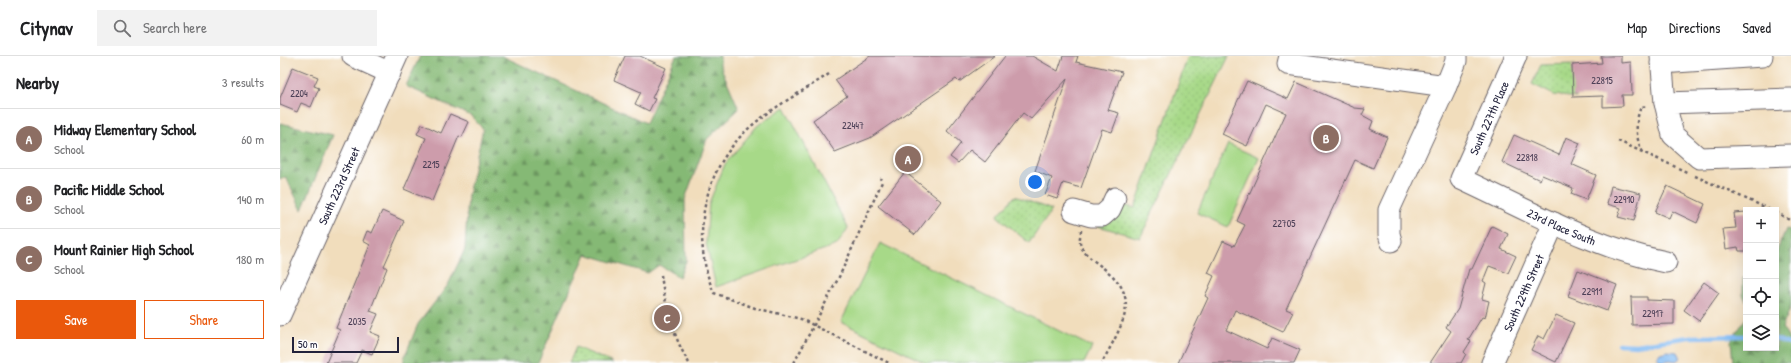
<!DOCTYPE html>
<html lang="en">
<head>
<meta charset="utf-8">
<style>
	body { margin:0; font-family:"Patrick Hand",sans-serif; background:#f2f2f2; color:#202124 }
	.controls { position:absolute; right:12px; bottom:12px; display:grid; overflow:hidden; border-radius:0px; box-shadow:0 4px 16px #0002 }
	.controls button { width:36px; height:36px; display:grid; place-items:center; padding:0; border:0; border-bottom:1px solid #e0e0e0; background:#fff; color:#202124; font:20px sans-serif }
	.scale { position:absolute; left:12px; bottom:10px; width:107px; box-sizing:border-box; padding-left:4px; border:2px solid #22223b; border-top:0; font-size:11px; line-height:14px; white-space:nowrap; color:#22223b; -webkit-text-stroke:3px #fff; paint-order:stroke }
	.you { position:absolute; left:755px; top:126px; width:14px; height:14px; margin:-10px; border:3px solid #fff; border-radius:50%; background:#1a73e8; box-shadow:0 0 0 6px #1a73e833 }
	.badge { display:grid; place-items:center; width:26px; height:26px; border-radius:50%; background:#ea580c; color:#fff; font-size:13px; font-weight:700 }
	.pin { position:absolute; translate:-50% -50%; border:2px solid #fff; box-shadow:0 1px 4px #0006 }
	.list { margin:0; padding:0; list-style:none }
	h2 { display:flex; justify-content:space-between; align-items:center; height:52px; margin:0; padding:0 16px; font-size:17px }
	h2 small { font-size:13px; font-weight:400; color:#757577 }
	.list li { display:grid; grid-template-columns:26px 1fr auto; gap:12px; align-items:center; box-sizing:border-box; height:60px; padding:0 16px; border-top:1px solid #e0e0e0 }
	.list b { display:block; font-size:15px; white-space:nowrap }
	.list p { margin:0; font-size:13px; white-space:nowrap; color:#757577 }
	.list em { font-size:13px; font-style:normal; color:#757577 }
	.actions { display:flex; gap:8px; padding:12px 16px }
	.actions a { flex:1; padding:9px 0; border:1px solid #ea580c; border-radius:0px; text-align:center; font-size:14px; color:#ea580c }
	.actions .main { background:#ea580c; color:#fff }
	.icon { flex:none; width:22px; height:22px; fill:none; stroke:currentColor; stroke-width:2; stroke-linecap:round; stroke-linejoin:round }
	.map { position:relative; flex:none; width:1511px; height:307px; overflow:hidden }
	header { display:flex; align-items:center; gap:24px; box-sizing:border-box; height:56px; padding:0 20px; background:#fff; border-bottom:1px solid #e0e0e0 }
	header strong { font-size:19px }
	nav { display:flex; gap:22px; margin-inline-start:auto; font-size:14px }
	.search { width:280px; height:36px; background:#f2f2f2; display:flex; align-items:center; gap:10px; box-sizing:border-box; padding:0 14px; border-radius:0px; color:#757577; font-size:15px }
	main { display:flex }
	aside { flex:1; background:#fff }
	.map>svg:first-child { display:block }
	.green { fill:url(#green-dots); stroke:#647e62 }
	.forest { fill:url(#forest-firs); stroke:#546e58 }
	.pitch { fill:#a7d988; stroke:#647e62 }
	.water { fill:#83bbf3; stroke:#526e97 }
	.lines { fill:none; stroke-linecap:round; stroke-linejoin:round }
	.stream { stroke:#83bbf3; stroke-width:4.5 }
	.building { fill:#cd9cab }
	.minor-casing { stroke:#6a6368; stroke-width:23 }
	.path { stroke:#6a6368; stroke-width:2.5; stroke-dasharray:3 3; stroke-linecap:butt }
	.minor { stroke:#fff; stroke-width:21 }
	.labels { text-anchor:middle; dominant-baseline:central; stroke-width:3.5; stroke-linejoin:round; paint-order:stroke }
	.number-label { font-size:10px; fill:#4d4057 }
	.street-label { font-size:12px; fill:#22223b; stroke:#fff }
</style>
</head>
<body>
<header>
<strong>Citynav</strong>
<div class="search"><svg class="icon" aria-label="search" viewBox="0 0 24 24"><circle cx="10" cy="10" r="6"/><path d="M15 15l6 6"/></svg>Search here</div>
<nav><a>Map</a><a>Directions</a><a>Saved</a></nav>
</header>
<main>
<aside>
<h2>Nearby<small>3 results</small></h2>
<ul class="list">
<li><span class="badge" style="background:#8d6e63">A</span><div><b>Midway Elementary School</b><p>School</p></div><em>60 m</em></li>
<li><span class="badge" style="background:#8d6e63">B</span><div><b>Pacific Middle School</b><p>School</p></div><em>140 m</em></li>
<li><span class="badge" style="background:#8d6e63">C</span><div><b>Mount Rainier High School</b><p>School</p></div><em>180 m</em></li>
</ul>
<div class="actions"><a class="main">Save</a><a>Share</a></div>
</aside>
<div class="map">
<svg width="1511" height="307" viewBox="0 0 1511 307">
	<defs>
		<pattern id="green-dots" width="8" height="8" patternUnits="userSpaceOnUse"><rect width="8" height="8" fill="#a7d988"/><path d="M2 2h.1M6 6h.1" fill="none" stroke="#8fba76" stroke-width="1.8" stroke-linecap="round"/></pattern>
		<pattern id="forest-firs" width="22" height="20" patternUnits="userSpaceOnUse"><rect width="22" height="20" fill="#85b974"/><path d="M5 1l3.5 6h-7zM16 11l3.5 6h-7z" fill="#6c9660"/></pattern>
	</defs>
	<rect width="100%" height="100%" fill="#fff"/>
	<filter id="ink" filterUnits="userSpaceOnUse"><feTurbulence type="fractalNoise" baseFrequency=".025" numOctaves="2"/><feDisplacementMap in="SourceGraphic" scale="8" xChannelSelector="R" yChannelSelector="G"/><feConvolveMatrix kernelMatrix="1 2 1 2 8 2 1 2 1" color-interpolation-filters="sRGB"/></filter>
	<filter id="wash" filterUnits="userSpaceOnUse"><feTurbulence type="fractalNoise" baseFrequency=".012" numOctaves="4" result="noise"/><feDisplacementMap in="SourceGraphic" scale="16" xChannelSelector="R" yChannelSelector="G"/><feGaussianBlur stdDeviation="0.9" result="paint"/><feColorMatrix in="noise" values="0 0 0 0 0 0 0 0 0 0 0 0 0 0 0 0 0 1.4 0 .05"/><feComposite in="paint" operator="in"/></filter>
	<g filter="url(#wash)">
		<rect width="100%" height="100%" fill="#f1ddbc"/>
		<path class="green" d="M908,0H949L860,182L818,170L842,149L855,152Z
			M1295,8L1296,42L1274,39L1252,28L1261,9Z
			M735,140L772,154L749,187L717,160Z
			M296,291L333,307H289Z"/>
		<path class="forest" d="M140,0H222L366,67L396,0H440V9L459,53L427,83L405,143L406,205L399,221L379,209L368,217L306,198L258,307H124V302L138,268L168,229L185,193L188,139L203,73L191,60L126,30Z
			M0,67L53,79L22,154L6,121L0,123Z
			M1506,173L1511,174V250L1502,272C1511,280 1511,295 1511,307H1453L1451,285L1466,262V292H1496V197Z
			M1466,221V245L1463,239V222Z"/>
		<path class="pitch" d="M505,51L568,172L557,189L436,231L426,187L429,147L445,108L477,70Z
			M948,88L979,102L948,171L917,157Z
			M600,187L812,291L804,307H646L561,266Z"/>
		<path class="water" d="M1388,295L1397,296L1400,302L1396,305L1390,304L1381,306L1377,301L1380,297Z"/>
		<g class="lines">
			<path class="stream" d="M1496,283L1511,289
				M1339,288L1356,289L1409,281L1466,280"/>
		</g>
		<g id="blocks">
			<path class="building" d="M345,0H360L386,12L372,42L375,43L369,55L355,48L361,36L334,24Z
				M590,0H715L679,26L676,23L590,82L555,96L533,64L567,40L555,24Z
				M725,0H752L778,15L783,0H798L796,6L842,16L828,54L839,57L832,76L822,73L801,132L783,127L777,143L765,139L772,122L755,115L787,23L751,63L743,57L705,106L690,94L678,107L670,101L681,87L667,75Z
				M1321,0H1341V7L1351,6L1352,39H1342L1343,50L1323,51V40L1293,41L1292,9L1322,7Z
				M13,11L38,21L34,30L39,32L31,51L21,47L17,56L0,49V42Z
				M967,25L1008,43L1016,26L1075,52L1085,53L1082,59L1093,65L1090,73L1107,81L1093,112L1075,104L1006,253L1013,256L1003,276L955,254L946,274L987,293L992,282L1020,294L1014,307H898L928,242L925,240L934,220L928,217L943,185L954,190L965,169L957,165L1006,57L986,48L967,90L942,78Z
				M170,58L189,66L182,81L179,80L152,145L124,133L146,82L137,78L142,68L161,77Z
				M1234,79L1279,99L1286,81L1300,87L1291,108L1316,119L1306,144L1291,138L1293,132L1262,119L1260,124L1222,106Z
				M625,116L661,145L635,179L598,150Z
				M1331,130L1361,137L1354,165L1338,161L1341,152L1327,148Z
				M1387,130L1425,148L1417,167L1392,155L1389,162L1375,156Z
				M102,155L124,165L104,210L107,212L90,255L98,258L90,276L100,280L92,298L82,294L76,307H46L60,274L56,272L90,189L83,185L87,175L92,177Z
				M1466,156V195H1459L1458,191L1446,193L1443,173L1456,172L1454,157Z
				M1212,170L1228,178L1221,193L1236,200L1228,217L1209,210L1203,225L1206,227L1202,243L1209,245L1205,262L1202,261L1188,284L1191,285L1184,296L1186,298L1181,307H1150L1171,275L1166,271L1178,253L1189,213H1192Z
				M1298,214L1337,229L1327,255L1288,240Z
				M1424,226L1439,237L1419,265L1404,254Z
				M1351,241H1367V244L1394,245V268L1352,269Z
				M1276,259L1294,267L1276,306L1251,294L1258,280L1264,283Z"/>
		</g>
	</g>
	<g filter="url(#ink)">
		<use href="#blocks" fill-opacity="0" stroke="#6a6368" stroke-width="1"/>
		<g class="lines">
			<g class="minor-casing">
				<g id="minor">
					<path d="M73,0L110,17"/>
					<path d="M1010,0L1008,8L1166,30"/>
					<path id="s1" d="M1236,0L1181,123C1248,154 1314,192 1386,206"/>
					<path d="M1381,0L1385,47"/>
					<path d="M1381,7L1482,0"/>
					<path d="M1511,43L1385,47L1393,79L1419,102L1511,99"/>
					<path d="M794,155L811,160H822L830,153L835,142"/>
					<path d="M1111,185L1109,178V154L1166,30L1176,5V0"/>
					<path id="s2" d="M0,259L117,0"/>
					<path id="s3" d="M1212,307L1274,167"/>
				</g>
			</g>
			<path class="path" d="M549,18C526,33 501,47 480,63C425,104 408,176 434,237L475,252L521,263L609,307
				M1338,85L1409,117
				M1363,96C1355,84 1355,64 1361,51L1368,50
				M1415,120L1491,154
				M1496,156L1511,165
				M801,174C801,178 799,183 800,186C802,208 853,216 845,257C841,274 830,291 822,307
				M381,219C385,248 393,281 409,307
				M514,307L560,219L602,126L600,122"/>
			<use href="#minor" class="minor"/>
		</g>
	</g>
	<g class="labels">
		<g class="number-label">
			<text x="1322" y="24">22815</text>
			<text x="19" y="37">2204</text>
			<text x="573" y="69">22447</text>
			<text x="1247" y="101">22818</text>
			<text x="151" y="108">2215</text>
			<text x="1344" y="143">22910</text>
			<text x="1004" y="167">22705</text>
			<text x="1312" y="235">22911</text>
			<text x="1373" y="257">22917</text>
			<text x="77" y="265">2035</text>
		</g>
		<g class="street-label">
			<text transform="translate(1209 62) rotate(-66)">South 227th Place</text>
			<text stroke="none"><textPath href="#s2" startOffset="142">South 223rd Street</textPath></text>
			<text stroke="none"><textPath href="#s1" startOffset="246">23rd Place South</textPath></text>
			<text stroke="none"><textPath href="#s3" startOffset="77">South 229th Street</textPath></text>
		</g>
	</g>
</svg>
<div class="controls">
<button>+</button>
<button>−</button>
<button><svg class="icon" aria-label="locate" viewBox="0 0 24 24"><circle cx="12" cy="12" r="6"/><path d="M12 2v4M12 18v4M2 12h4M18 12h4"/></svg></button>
<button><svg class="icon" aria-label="layers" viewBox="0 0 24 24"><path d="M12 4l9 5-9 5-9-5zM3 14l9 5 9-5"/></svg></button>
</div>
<div class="scale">50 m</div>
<div class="you"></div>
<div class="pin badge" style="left:628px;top:103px;background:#8d6e63">A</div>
<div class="pin badge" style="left:1046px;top:82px;background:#8d6e63">B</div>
<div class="pin badge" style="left:387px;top:262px;background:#8d6e63">C</div>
</div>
</main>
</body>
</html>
